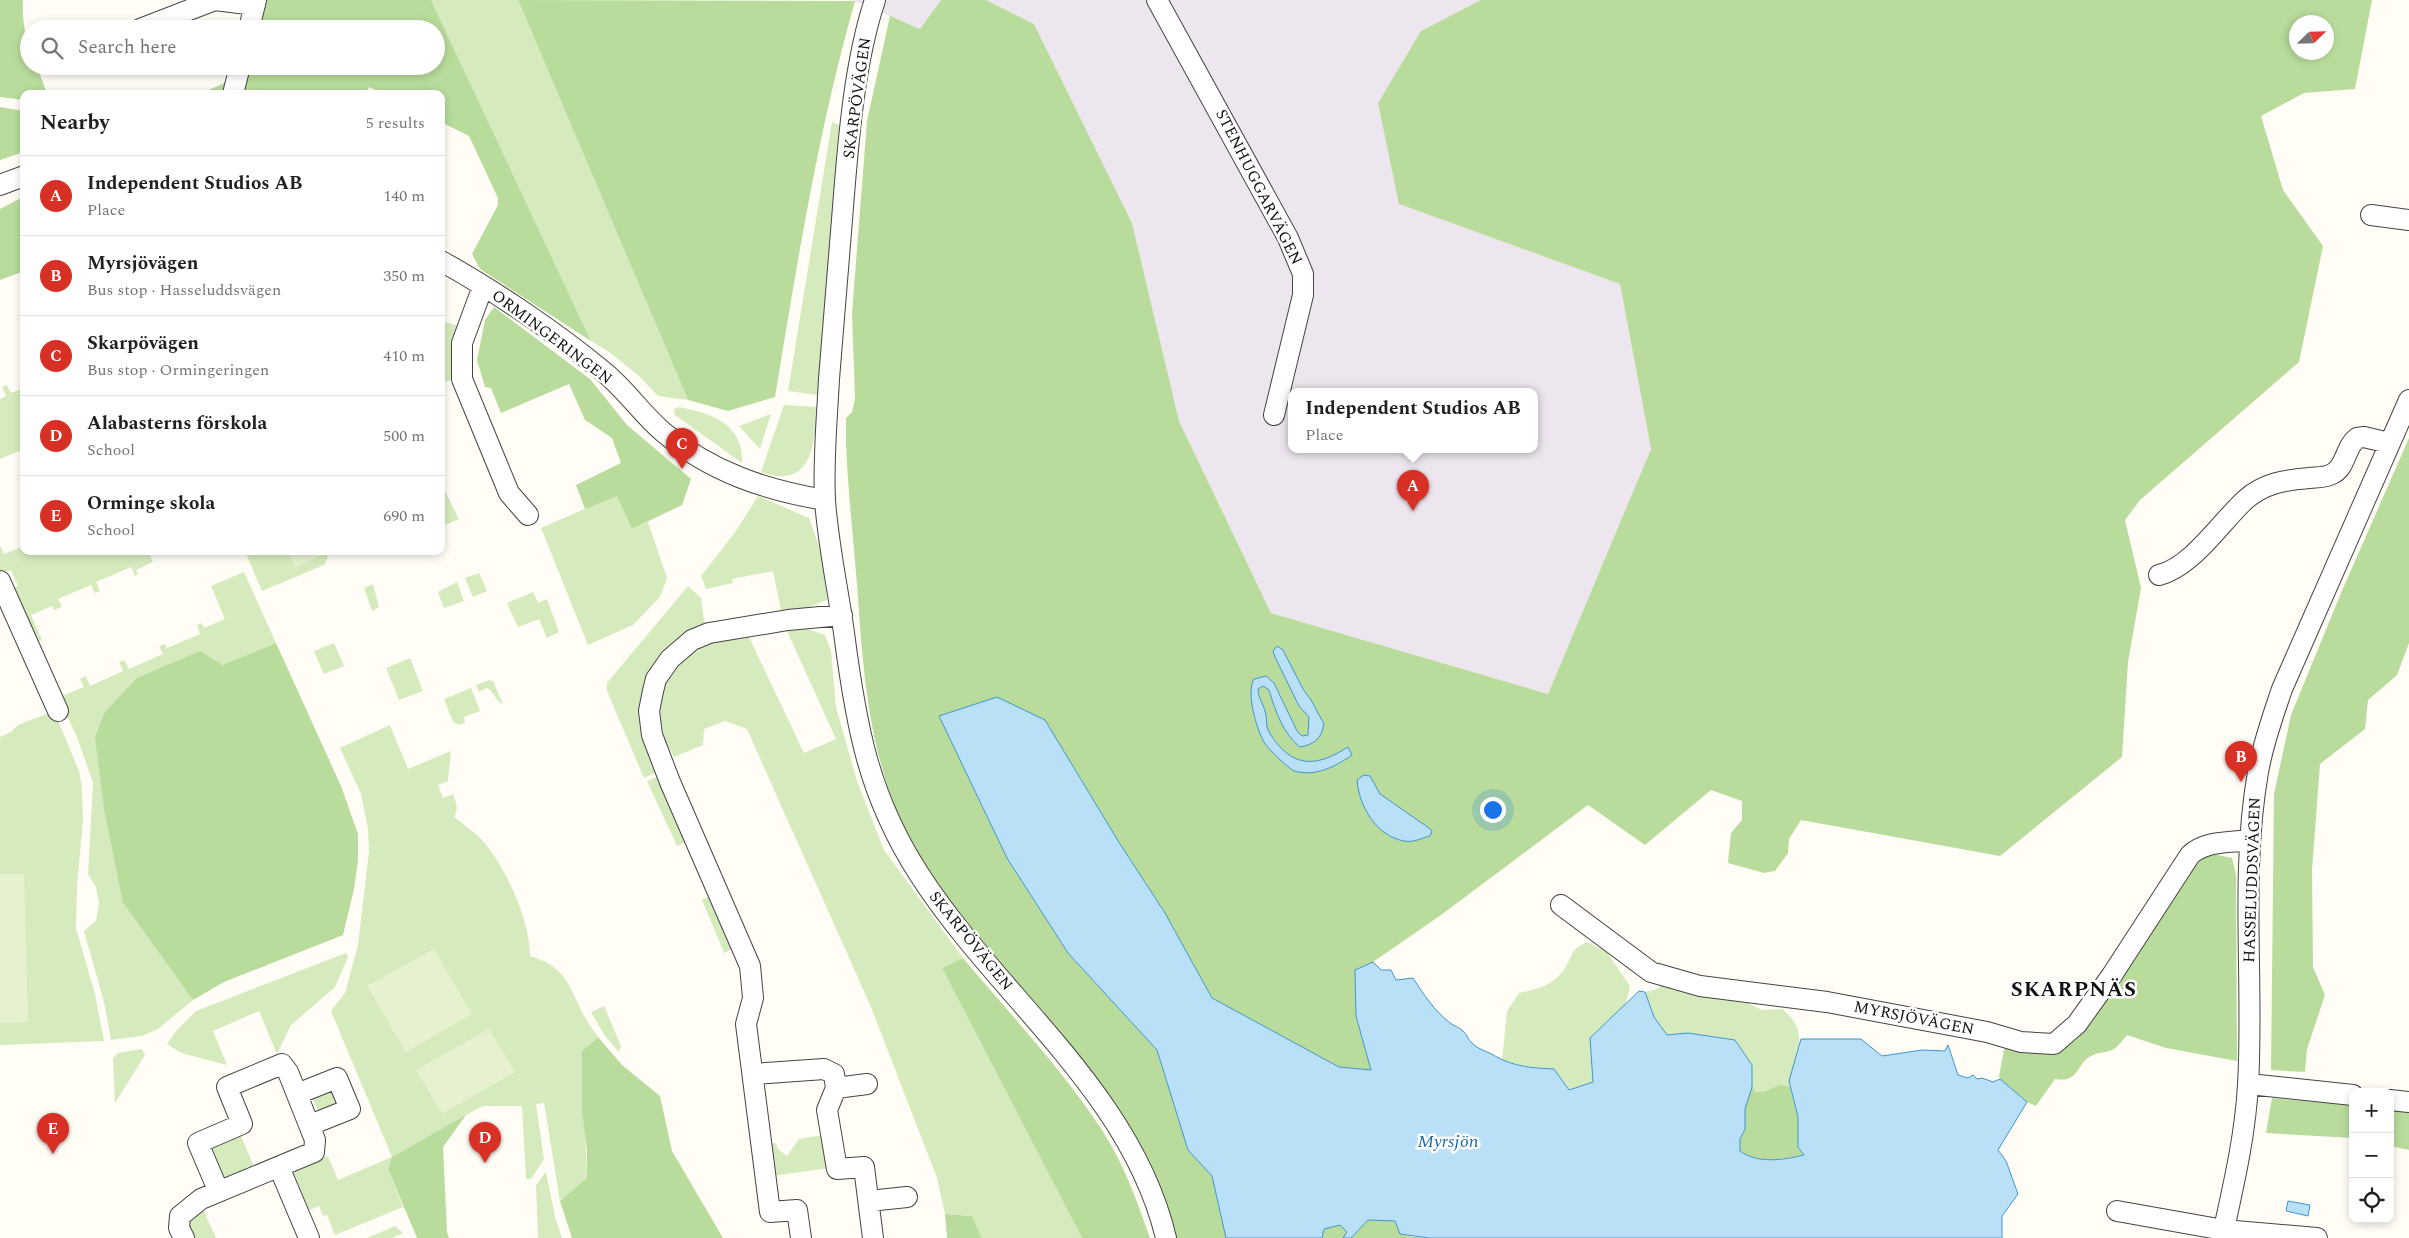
<!DOCTYPE html>
<html lang="en">
<head>
<meta charset="utf-8">
<style>
	body { margin:0; font-family:Spectral,serif; background:#f6f6f6; color:#202124 }
	.controls { position:absolute; right:15px; bottom:15px; display:grid; overflow:hidden; border-radius:10px; box-shadow:0 2px 8px #0003 }
	.controls button { width:45px; height:45px; display:grid; place-items:center; padding:0; border:0; border-bottom:1px solid #e0e0e0; background:#fff; color:#202124; font:25px sans-serif }
	.compass { position:absolute; left:2289px; top:15px; width:45px; height:45px; border-radius:50%; background:#fff; box-shadow:0 2px 8px #0003; rotate:67deg }
	.you { position:absolute; left:1492px; top:809px; width:18px; height:18px; margin:-12px; border:4px solid #fff; border-radius:50%; background:#1a73e8; box-shadow:0 0 0 8px #1a73e833 }
	.badge { display:grid; place-items:center; width:32px; height:32px; border-radius:50%; background:#d93025; color:#fff; font-size:16px; font-weight:700 }
	.pin { position:absolute; translate:-50% -41px; filter:drop-shadow(0 1px 2px #0008) }
	.pin::after { content:''; position:absolute; top:26px; width:18px; height:15px; background:inherit; clip-path:polygon(0 0,100% 0,50% 100%) }
	.popup { position:absolute; left:1288px; top:388px; width:250px; height:65px; box-sizing:border-box; display:grid; place-content:center; border-radius:10px; background:#fff; filter:drop-shadow(0 1px 4px #0005); font-size:16px; white-space:nowrap; color:#757577 }
	.popup b { font-size:19px; color:#202124 }
	.popup::after { content:''; position:absolute; left:50%; top:100%; margin-left:-10px; border:10px solid transparent; border-top-color:#fff }
	.list { margin:0; padding:0; list-style:none }
	h2 { display:flex; justify-content:space-between; align-items:center; height:65px; margin:0; padding:0 20px; font-size:21px }
	h2 small { font-size:16px; font-weight:400; color:#757577 }
	.list li { display:grid; grid-template-columns:32px 1fr auto; gap:15px; align-items:center; box-sizing:border-box; height:80px; padding:0 20px; border-top:1px solid #e0e0e0 }
	.list b { display:block; font-size:19px; white-space:nowrap }
	.list p { margin:0; font-size:16px; white-space:nowrap; color:#757577 }
	.list em { font-size:16px; font-style:normal; color:#757577 }
	.icon { flex:none; width:28px; height:28px; fill:none; stroke:currentColor; stroke-width:2; stroke-linecap:round; stroke-linejoin:round }
	.map { position:relative; flex:none; width:2409px; height:1238px; overflow:hidden }
	.search { position:absolute; background:#fff; box-shadow:0 2px 8px #0003; left:20px; top:20px; width:425px; height:55px; display:flex; align-items:center; gap:12px; box-sizing:border-box; padding:0 18px; border-radius:28px; color:#757577; font-size:19px }
	.panel { position:absolute; background:#fff; box-shadow:0 2px 8px #0003; left:20px; top:90px; width:425px; height:465px; border-radius:10px }
	.map>svg:first-child { display:block }
	.industrial { fill:#eee6ef; fill-rule:evenodd }
	.green { fill:#d5ebbd }
	.forest { fill:#b9dc9c; fill-rule:evenodd }
	.pitch { fill:#e6f2cf }
	.water { fill:#b9e0f7; stroke:#3f96cf }
	.lines { fill:none; stroke-linecap:round; stroke-linejoin:round }
	.minor-casing { stroke:#444; stroke-width:22 }
	.minor { stroke:#fff; stroke-width:20 }
	.labels { text-anchor:middle; dominant-baseline:central; stroke-width:5; stroke-linejoin:round; paint-order:stroke }
	.street-label { font-size:16px; fill:#111; stroke:#fff }
	.water-label { font-size:18px; font-style:italic; fill:#1768a6; stroke:#fff }
	.district-label { font-size:21px; font-weight:bold; letter-spacing:1px; fill:#111; stroke:#fff }
</style>
</head>
<body>
<div class="map">
<svg width="2409" height="1238" viewBox="0 0 2409 1238">
	<rect width="100%" height="100%" fill="#fffdf5"/>
	<path class="industrial" d="M852,0H941L920,29Z
		M986,0H1481L1421,31L1399,204L1620,284L1651,449L1548,694L1271,613L1179,421L1132,223L1034,24ZM1292,392H1534V450H1292Z"/>
	<path class="green" d="M431,0H518L688,400L658,396L638,375L609,352L591,341Z
		M832,122L841,126L818,395L788,391Z
		M441,321L459,326L453,380L445,382L441,373Z
		M7,385L11,393L24,388V449L0,459V399L6,396L2,387Z
		M784,405L817,407C815,443 812,491 761,472Z
		M679,407C711,413 744,424 742,463L675,415L674,409Z
		M771,414L760,449L739,426Z
		M441,483L459,519L441,527Z
		M617,495L632,529L648,522L667,578L660,597L633,625L588,645L541,528Z
		M758,496L809,518L822,554L827,600L804,609L781,611L773,571L732,579L733,583L706,589L701,576L736,531Z
		M0,545L4,554L24,546V551H151L149,553L153,562L136,570L138,574L135,576L131,567L96,582L100,591L95,593L91,585L58,599L62,607L54,610L52,606L31,615L42,640L32,644L8,590L18,586L11,570L1,574L0,571Z
		M245,551H326L328,557L324,565L262,591Z
		M244,572L276,643L222,665L123,903L193,1000L158,1029L142,1036L111,1040L104,1002L84,931L96,921L99,903L96,887L88,874L93,783L77,737L64,710L62,696L84,687L80,679L86,676L90,686L123,671L119,662L124,660L129,669L163,654L159,646L165,644L167,648L200,634L197,625L202,623L204,628L225,619L211,586Z
		M479,573L487,591L473,597L465,578Z
		M457,582L464,601L444,608L438,592Z
		M373,584L379,607L372,611L364,588Z
		M688,586L701,598L705,627L674,644L645,738L655,773L644,778L607,691V683Z
		M533,592L538,603L547,599L559,632L547,638L539,619L518,627L507,603Z
		M808,629L825,635L831,651L836,707L857,781L884,850L963,958L942,968L1082,1238H982L972,1216L945,1214L937,1178L871,1007L747,729L725,721L704,729L703,745L674,757L668,746H663C661,736 656,723 656,712C656,687 676,661 696,648C711,639 732,638 749,637L804,753L836,739L787,631Z
		M334,643L344,666L324,674L314,651Z
		M410,658L423,691L399,700L386,668Z
		M489,680L493,681L503,704C495,701 494,691 487,688L479,692L476,685Z
		M471,688L480,711L464,717L465,723L459,725L453,722L444,699Z
		M54,711L79,771L82,788L83,821L77,885L76,928L95,994L104,1041L0,1045V737L11,732L18,725Z
		M390,725L408,769L451,751L448,781L438,785L443,798L453,794C456,803 459,808 454,817C463,824 473,831 481,839C505,865 530,920 530,956C566,967 568,984 583,1014C587,1022 593,1029 598,1037L582,1051L587,1179L560,1201L544,1103L536,1104L544,1159L531,1179H526L522,1106H484L477,1109L392,1157L388,1169L403,1207L335,1235L327,1215L323,1216L319,1206L304,1212L290,1175L292,1170L328,1156L338,1180L392,1157L331,1011L345,993L358,945L369,851L368,829L361,794L340,748Z
		M657,777L686,842L677,846L647,781Z
		M710,896L732,949L724,953L702,900Z
		M1586,942L1606,951L1630,986L1625,1006L1590,1038L1593,1082L1569,1090L1554,1069C1536,1068 1520,1066 1502,1061L1507,1011L1519,993C1538,989 1553,986 1565,968C1575,952 1568,953 1586,942Z
		M346,953L348,957L335,987L291,1025L277,1054L259,1011L213,1031L227,1065L181,1053L167,1044L176,1031L196,1011Z
		M1668,980L1739,994L1751,1005L1762,1010L1782,1009C1810,1031 1797,1052 1789,1081L1790,1087C1777,1084 1769,1091 1756,1092L1752,1087V1065L1735,1040L1688,1033L1667,1035L1654,1017L1645,992L1657,989Z
		M604,1006L621,1046L619,1052L605,1036L591,1012Z
		M142,1049L145,1055L115,1103L113,1058L118,1053Z
		M335,1086L341,1101L318,1111L311,1095Z
		M238,1129L256,1171L223,1181L211,1150L212,1145Z
		M822,1135L830,1168L770,1176L767,1144L776,1143L778,1149L787,1156L799,1139Z
		M546,1172L555,1217L562,1238H538L536,1185Z
		M203,1209L216,1238H190L185,1221Z
		M395,1226L403,1233L392,1238H367Z"/>
	<path class="forest" d="M0,0H23C21,23 29,44 29,66H37L47,94H24V100L0,97Z
		M267,0H431L591,341L480,269L472,254L498,205V198L469,136L441,122V94H384L369,87L366,94H243L250,66H436V29H260Z
		M518,0L855,1C818,131 797,264 775,397L728,411L688,400Z
		M941,0H986L1034,24L1132,223L1179,421L1271,613L1548,694L1651,449L1620,284L1399,204L1378,103L1421,31L1481,0H2372L2355,89L2304,93L2261,116L2283,190L2323,246L2299,362L2140,500L2125,520L2141,588L2128,662L2122,757L2000,856L1801,820L1789,839L1788,853L1775,871L1764,873L1728,863L1731,833L1742,820V801L1711,790L1645,845L1588,805L1441,915L1373,962L1355,970L1356,1016L1371,1070L1339,1067L1212,998L1165,913L1120,844L1007,858L1068,953L1157,1050L1188,1150L1212,1176L1226,1238H1177C1157,1157 1114,1103 1063,1040C1028,995 992,952 955,908C930,872 904,835 890,793C866,725 862,654 857,584C853,537 848,490 846,444V418L852,412L855,399L852,313L867,121L890,16L920,29ZM2296,22H2326V52H2296Z
		M229,81L226,94H199Z
		M0,107L24,111V152L0,160Z
		M19,199H24V271L0,280V209Z
		M494,307L590,379L627,425L691,479L682,505L632,529L617,496L585,509L576,485L621,463L612,438L585,420L569,384L501,413L491,388L485,387L477,360L485,320Z
		M2409,438V643L2397,675L2368,700L2365,729L2320,764L2312,870L2313,967L2325,995L2307,1049L2305,1072L2271,1070L2274,794L2291,715L2341,593Z
		M276,643L341,786L358,834V860L354,889L343,935L224,982L193,1000L123,903L104,809L95,737L105,712L137,678L200,651L222,665Z
		M2209,853L2232,858L2236,875L2237,1061L2166,1048L2127,1035C2123,1039 2119,1046 2114,1049C2107,1053 2098,1052 2091,1056C2075,1065 2080,1083 2055,1079L2036,1106L2027,1102L2001,1080L1999,1076L2005,1045L2058,1047L2074,1041L2091,1023L2196,860Z
		M963,958C1010,1014 1062,1069 1102,1130C1124,1164 1137,1201 1150,1238H1082L942,968Z
		M598,1037L622,1065L660,1096L672,1151L723,1238H572L560,1201L587,1178V1150L582,1111V1051Z
		M1780,1085L1790,1087L1798,1117V1147L1804,1155C1783,1159 1758,1164 1740,1151V1139L1745,1129V1109L1752,1087L1756,1092L1765,1091Z
		M2272,1098L2353,1105V1138L2266,1133Z
		M2390,1110L2409,1111V1150L2390,1146Z
		M466,1115L443,1147L447,1232L449,1238H417L388,1169L392,1157Z
		M945,1214L972,1216L982,1238H947Z
		M1368,1220L1396,1221L1407,1236L1429,1238H1351Z
		M1340,1225L1347,1232L1343,1238H1322L1324,1229Z"/>
	<path class="pitch" d="M295,551H317L320,556L295,567L289,554Z
		M0,874H24L28,1022L0,1023Z
		M434,949L472,1014L406,1052L367,986Z
		M489,1029L515,1072L442,1114L416,1070Z"/>
	<path class="water" d="M1277,646L1283,650L1303,689L1311,700L1324,724C1321,739 1315,744 1300,747C1283,734 1275,710 1269,690L1263,686L1258,689C1258,697 1263,704 1265,711C1267,716 1266,722 1267,727C1270,735 1276,743 1282,749C1303,770 1326,761 1348,747L1352,755C1335,767 1315,777 1294,771C1289,769 1267,748 1264,742C1256,728 1246,692 1254,679L1266,676L1274,683L1297,731L1302,736L1308,735L1309,717L1299,706L1275,657L1273,651Z
		M997,697L1045,720L1120,844L1165,913L1212,998L1339,1067L1371,1070L1356,1016L1355,970L1373,962L1381,970H1391L1396,980L1413,978C1424,995 1434,1010 1450,1023C1454,1026 1459,1027 1463,1031C1467,1034 1468,1040 1472,1043C1479,1050 1487,1051 1495,1056C1514,1067 1533,1068 1554,1069L1569,1090L1593,1082L1590,1038L1639,991L1645,992L1654,1017L1667,1035L1688,1033L1735,1040L1752,1065V1087L1745,1109V1129L1740,1139V1151C1757,1164 1784,1160 1804,1155L1798,1147V1117L1789,1081L1801,1039H1861L1882,1056L1922,1050L1945,1051L1948,1045L1958,1075L1968,1078L1973,1075L1977,1079L1982,1078L1993,1082L2000,1079L2027,1102L1998,1150L2006,1161L2018,1194L2002,1216V1238H1429L1400,1234L1395,1221L1368,1220L1351,1238H1343L1347,1232L1340,1225L1324,1229L1322,1238H1226L1212,1176L1188,1150L1157,1050L1068,953L1007,858L939,716Z
		M1364,775L1370,776L1380,794L1429,828L1432,831L1430,836C1422,838 1413,843 1404,841C1376,836 1359,806 1357,780Z
		M2288,1201L2310,1205L2308,1216L2286,1211Z"/>
	<g class="lines">
		<g class="minor-casing">
			<path id="minor" d="M875,0C852,69 847,159 841,232C837,281 833,330 829,379C827,419 823,460 825,500C828,544 838,589 844,633C856,725 868,795 919,874C997,996 1131,1091 1166,1238
				M1157,0L1288,238L1303,274V295L1274,415
				M140,29L215,0L255,5
				M249,29L256,0
				M233,94L240,66
				M0,185L24,176
				M2371,215L2409,220
				M441,261C495,291 557,333 604,372C626,390 642,414 663,432C711,472 765,490 825,500
				M483,286L462,343V379L509,493L528,515
				M2159,575C2192,567 2221,522 2245,500C2264,483 2285,480 2309,478C2317,477 2325,478 2332,474C2346,468 2345,447 2357,438L2364,437L2389,443
				M0,581L58,711
				M1561,905L1651,972L1700,986L1827,1002L1987,1032L2021,1042L2054,1044L2077,1024L2112,975L2190,855C2206,840 2230,843 2250,840
				M753,1074L824,1069L834,1074L836,1088L827,1110L837,1169L864,1167L873,1238
				M2249,1084L2353,1095
				M836,1088L867,1084
				M297,1094L337,1078L350,1109L310,1125
				M2390,1100L2409,1102
				M279,1167L309,1238
				M869,1201L907,1197
				M2117,1211L2224,1230L2317,1238
				M184,1238L179,1228L180,1216L201,1199L314,1152L315,1140L288,1072L282,1064L227,1087L242,1124L198,1143L218,1190
				M801,1238L797,1210L770,1212L746,1024L753,998L750,966L670,782L652,735L649,711L653,691L656,679L670,659L692,640L709,633L788,620L842,615
				M2222,1238C2233,1187 2245,1138 2248,1085C2254,981 2240,875 2258,772C2263,743 2273,716 2282,689L2409,400"/>
		</g>
		<use href="#minor" class="minor"/>
	</g>
	<g class="labels">
		<g class="street-label">
			<text transform="translate(857 98) rotate(-82)">SKARPÖVÄGEN</text>
			<text transform="translate(1259 187) rotate(63)">STENHUGGARVÄGEN</text>
			<text transform="translate(552 337) rotate(37)">ORMINGERINGEN</text>
			<text transform="translate(2252 880) rotate(-88)">HASSELUDDSVÄGEN</text>
			<text transform="translate(971 941) rotate(51)">SKARPÖVÄGEN</text>
			<text transform="translate(1914 1018) rotate(11)">MYRSJÖVÄGEN</text>
		</g>
		<g class="water-label">
			<text x="1448" y="1141">Myrsjön</text>
		</g>
		<g class="district-label">
			<text x="2074" y="990">SKARPNÄS</text>
		</g>
	</g>
</svg>
<div class="controls">
<button>+</button>
<button>−</button>
<button><svg class="icon" aria-label="locate" viewBox="0 0 24 24"><circle cx="12" cy="12" r="6"/><path d="M12 2v4M12 18v4M2 12h4M18 12h4"/></svg></button>
</div>
<svg class="compass" viewBox="-18 -18 36 36"><path d="M0-13l5 13h-10z" fill="#e53935"/><path d="M0 13l5-13h-10z" fill="#757577"/></svg>
<div class="you"></div>
<div class="pin badge" style="left:1413px;top:511px">A</div>
<div class="popup"><b>Independent Studios AB</b>Place</div>
<div class="pin badge" style="left:2241px;top:782px">B</div>
<div class="pin badge" style="left:682px;top:469px">C</div>
<div class="pin badge" style="left:485px;top:1163px">D</div>
<div class="pin badge" style="left:53px;top:1154px">E</div>
<div class="search"><svg class="icon" aria-label="search" viewBox="0 0 24 24"><circle cx="10" cy="10" r="6"/><path d="M15 15l6 6"/></svg>Search here</div>
<section class="panel">
<h2>Nearby<small>5 results</small></h2>
<ul class="list">
<li><span class="badge">A</span><div><b>Independent Studios AB</b><p>Place</p></div><em>140 m</em></li>
<li><span class="badge">B</span><div><b>Myrsjövägen</b><p>Bus stop · Hasseluddsvägen</p></div><em>350 m</em></li>
<li><span class="badge">C</span><div><b>Skarpövägen</b><p>Bus stop · Ormingeringen</p></div><em>410 m</em></li>
<li><span class="badge">D</span><div><b>Alabasterns förskola</b><p>School</p></div><em>500 m</em></li>
<li><span class="badge">E</span><div><b>Orminge skola</b><p>School</p></div><em>690 m</em></li>
</ul>
</section>
</div>
</body>
</html>
